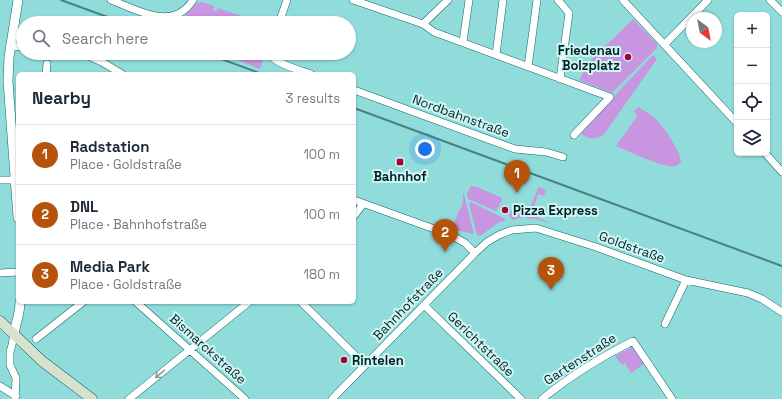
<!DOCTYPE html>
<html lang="en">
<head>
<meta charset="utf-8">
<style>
	body { margin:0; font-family:"Space Grotesk",sans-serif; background:#f2f2f3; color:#1f2937 }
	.controls { position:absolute; right:12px; top:12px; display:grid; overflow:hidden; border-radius:6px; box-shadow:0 1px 3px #0004 }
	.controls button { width:36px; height:36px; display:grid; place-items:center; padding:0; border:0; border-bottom:1px solid #e0e1e3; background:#fff; color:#1f2937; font:20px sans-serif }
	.compass { position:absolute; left:686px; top:12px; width:36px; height:36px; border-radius:50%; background:#fff; box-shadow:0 1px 3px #0004; rotate:148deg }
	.you { position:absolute; left:425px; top:149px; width:14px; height:14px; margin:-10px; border:3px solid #fff; border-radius:50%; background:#1a73e8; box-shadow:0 0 0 6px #1a73e833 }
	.badge { display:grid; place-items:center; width:26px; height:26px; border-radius:50%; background:#b45309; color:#fff; font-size:13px; font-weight:700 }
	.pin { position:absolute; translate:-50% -33px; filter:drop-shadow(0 1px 2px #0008) }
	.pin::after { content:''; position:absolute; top:21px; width:14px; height:12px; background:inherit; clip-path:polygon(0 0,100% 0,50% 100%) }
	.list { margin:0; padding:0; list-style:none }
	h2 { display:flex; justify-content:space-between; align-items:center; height:52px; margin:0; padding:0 16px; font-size:17px }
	h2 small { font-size:13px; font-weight:400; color:#747a83 }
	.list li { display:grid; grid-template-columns:26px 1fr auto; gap:12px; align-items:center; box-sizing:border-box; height:60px; padding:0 16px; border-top:1px solid #e0e1e3 }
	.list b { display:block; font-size:15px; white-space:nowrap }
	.list p { margin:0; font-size:13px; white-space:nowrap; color:#747a83 }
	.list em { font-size:13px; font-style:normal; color:#747a83 }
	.icon { flex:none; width:22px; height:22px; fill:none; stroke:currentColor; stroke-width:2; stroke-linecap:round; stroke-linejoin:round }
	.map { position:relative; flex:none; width:782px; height:399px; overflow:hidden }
	.search { position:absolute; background:#fff; box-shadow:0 1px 3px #0004; left:16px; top:16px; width:340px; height:44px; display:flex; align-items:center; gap:10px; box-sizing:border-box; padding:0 14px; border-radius:22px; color:#747a83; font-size:15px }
	.panel { position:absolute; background:#fff; box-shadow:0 1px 3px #0004; left:16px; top:72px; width:340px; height:232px; border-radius:6px }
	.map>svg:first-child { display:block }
	.green { fill:#c895e0 }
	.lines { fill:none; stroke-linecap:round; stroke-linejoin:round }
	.minor-casing { stroke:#116767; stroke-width:8 }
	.tertiary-casing { stroke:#116767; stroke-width:10 }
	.secondary-casing { stroke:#116767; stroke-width:11 }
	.minor { stroke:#fff; stroke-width:7 }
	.tertiary { stroke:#fff; stroke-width:9 }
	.secondary { stroke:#d6e2ce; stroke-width:10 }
	.rail { stroke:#4a8080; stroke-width:2 }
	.oneway { stroke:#8d9c9c }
	.poi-dot { fill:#a20235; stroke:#d1f5f5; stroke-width:1.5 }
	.labels { text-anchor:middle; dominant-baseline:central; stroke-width:4; stroke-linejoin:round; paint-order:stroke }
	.poi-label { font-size:13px; font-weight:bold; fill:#022222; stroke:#d1f5f5; text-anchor:start }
	.street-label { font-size:13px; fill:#022222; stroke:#d1f5f5 }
</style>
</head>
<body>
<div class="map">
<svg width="782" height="399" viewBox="0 0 782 399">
	<rect width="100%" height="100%" fill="#90dcdb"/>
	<path class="green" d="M202,2L214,6L213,10L216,12L218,8L261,23H173L182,19L195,4Z
		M633,19L657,44V48L612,93L579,80L589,62Z
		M221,53H265L260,69Z
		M653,55L657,59L605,133C598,140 589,140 582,134V130Z
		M638,107C644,111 651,114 656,119C664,127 681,152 681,162C680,163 677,165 676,166C665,169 628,151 616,146L638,115L634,112Z
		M471,186L477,187L502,198V200L496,211L468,199L467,193Z
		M539,187L546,190L544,196L538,194L533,210L538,212L537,217L551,224L536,219L525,218Z
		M463,193L464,195L474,234L455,230C452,221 460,211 463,203C464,199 462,197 463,193Z
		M471,202L505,219L506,220L498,223L480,236L477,235L469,204Z
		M519,205L525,207V210L522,217L513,220L509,216L510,213L514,206Z
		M632,347L644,364L631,373L625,363L622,365L615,356Z"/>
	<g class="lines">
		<g class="minor-casing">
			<path id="minor" d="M111,0C138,10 173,32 193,0
				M353,0L423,24L434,32L610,97L574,135
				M558,0L569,13L560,79
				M623,0L737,123
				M770,0L782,12
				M279,23L287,0
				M423,24L448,0
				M463,42L469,0
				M665,44L708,0
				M10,47L23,46
				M82,53L102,62L122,74
				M270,53C273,64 301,70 311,74
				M496,55L503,0
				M528,67L537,0
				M46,74L47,64
				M354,90L515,149L546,152L563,157
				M765,153L782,172
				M0,180H15
				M354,200L451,235L465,243L475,253
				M354,216L363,204
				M0,273L18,272
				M136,302L245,399
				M301,302L365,365
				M424,305L521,399
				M665,324L686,280
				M14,334L12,345L10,352V365L16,378L15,399
				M36,339L83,302
				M0,386L16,396
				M129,399L249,302
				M332,399L475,253L487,242L499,235L512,230L536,228L596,247L686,280L748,293L762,299L782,312
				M542,399C570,376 601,357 633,341L672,399"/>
		</g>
		<g class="tertiary-casing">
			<path id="tertiary" d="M18,0L9,57L8,81L18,218
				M14,334C16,322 20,314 20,302"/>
		</g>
		<g class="secondary-casing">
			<path id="secondary" d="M0,321L42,361L92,399"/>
		</g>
		<use href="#minor" class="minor"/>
		<use href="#tertiary" class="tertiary"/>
		<use href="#secondary" class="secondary"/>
		<path class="rail" d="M61,0L124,23
			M205,53L262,74
			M354,108L782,266"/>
	</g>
	<defs><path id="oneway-shaft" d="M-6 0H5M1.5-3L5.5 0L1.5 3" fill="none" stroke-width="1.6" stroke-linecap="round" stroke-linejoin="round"/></defs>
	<use class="oneway" href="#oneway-shaft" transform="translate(160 374) rotate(141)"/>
	<g class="poi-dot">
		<circle cx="628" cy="57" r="4"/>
		<rect x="396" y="158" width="8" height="8" rx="2"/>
		<circle cx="505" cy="210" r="4"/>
		<circle cx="344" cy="360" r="4"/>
	</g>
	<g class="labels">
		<g class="poi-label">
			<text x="620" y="50" text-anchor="end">Friedenau<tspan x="620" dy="15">Bolzplatz</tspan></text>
			<text x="400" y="176" text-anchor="middle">Bahnhof</text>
			<text x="513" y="210">Pizza Express</text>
			<text x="352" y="360">Rintelen</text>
		</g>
		<g class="street-label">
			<text transform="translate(461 116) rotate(20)">Nordbahnstraße</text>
			<text transform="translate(632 247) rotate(20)">Goldstraße</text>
			<text transform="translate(408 304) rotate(-46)">Bahnhofstraße</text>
			<text transform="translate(481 344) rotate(44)">Gerichtstraße</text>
			<text transform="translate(208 349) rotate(42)">Bismarckstraße</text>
			<text transform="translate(580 359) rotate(-33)">Gartenstraße</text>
		</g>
	</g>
</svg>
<div class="controls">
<button>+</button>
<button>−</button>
<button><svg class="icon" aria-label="locate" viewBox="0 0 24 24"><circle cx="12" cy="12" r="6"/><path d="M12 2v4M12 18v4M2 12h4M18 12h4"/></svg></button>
<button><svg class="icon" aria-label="layers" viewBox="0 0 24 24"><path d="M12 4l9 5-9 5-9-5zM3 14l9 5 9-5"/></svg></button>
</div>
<svg class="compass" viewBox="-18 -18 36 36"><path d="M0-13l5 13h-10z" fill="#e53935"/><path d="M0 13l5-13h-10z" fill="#747a83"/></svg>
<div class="you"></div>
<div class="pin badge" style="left:517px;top:193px">1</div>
<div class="pin badge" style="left:445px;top:252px">2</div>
<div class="pin badge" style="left:551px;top:290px">3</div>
<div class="search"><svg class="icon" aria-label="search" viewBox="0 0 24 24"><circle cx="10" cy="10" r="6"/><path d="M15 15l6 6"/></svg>Search here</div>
<section class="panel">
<h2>Nearby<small>3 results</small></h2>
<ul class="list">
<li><span class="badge">1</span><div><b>Radstation</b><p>Place · Goldstraße</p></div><em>100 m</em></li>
<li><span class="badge">2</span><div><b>DNL</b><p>Place · Bahnhofstraße</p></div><em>100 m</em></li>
<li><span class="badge">3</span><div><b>Media Park</b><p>Place · Goldstraße</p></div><em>180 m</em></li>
</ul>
</section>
</div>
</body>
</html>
